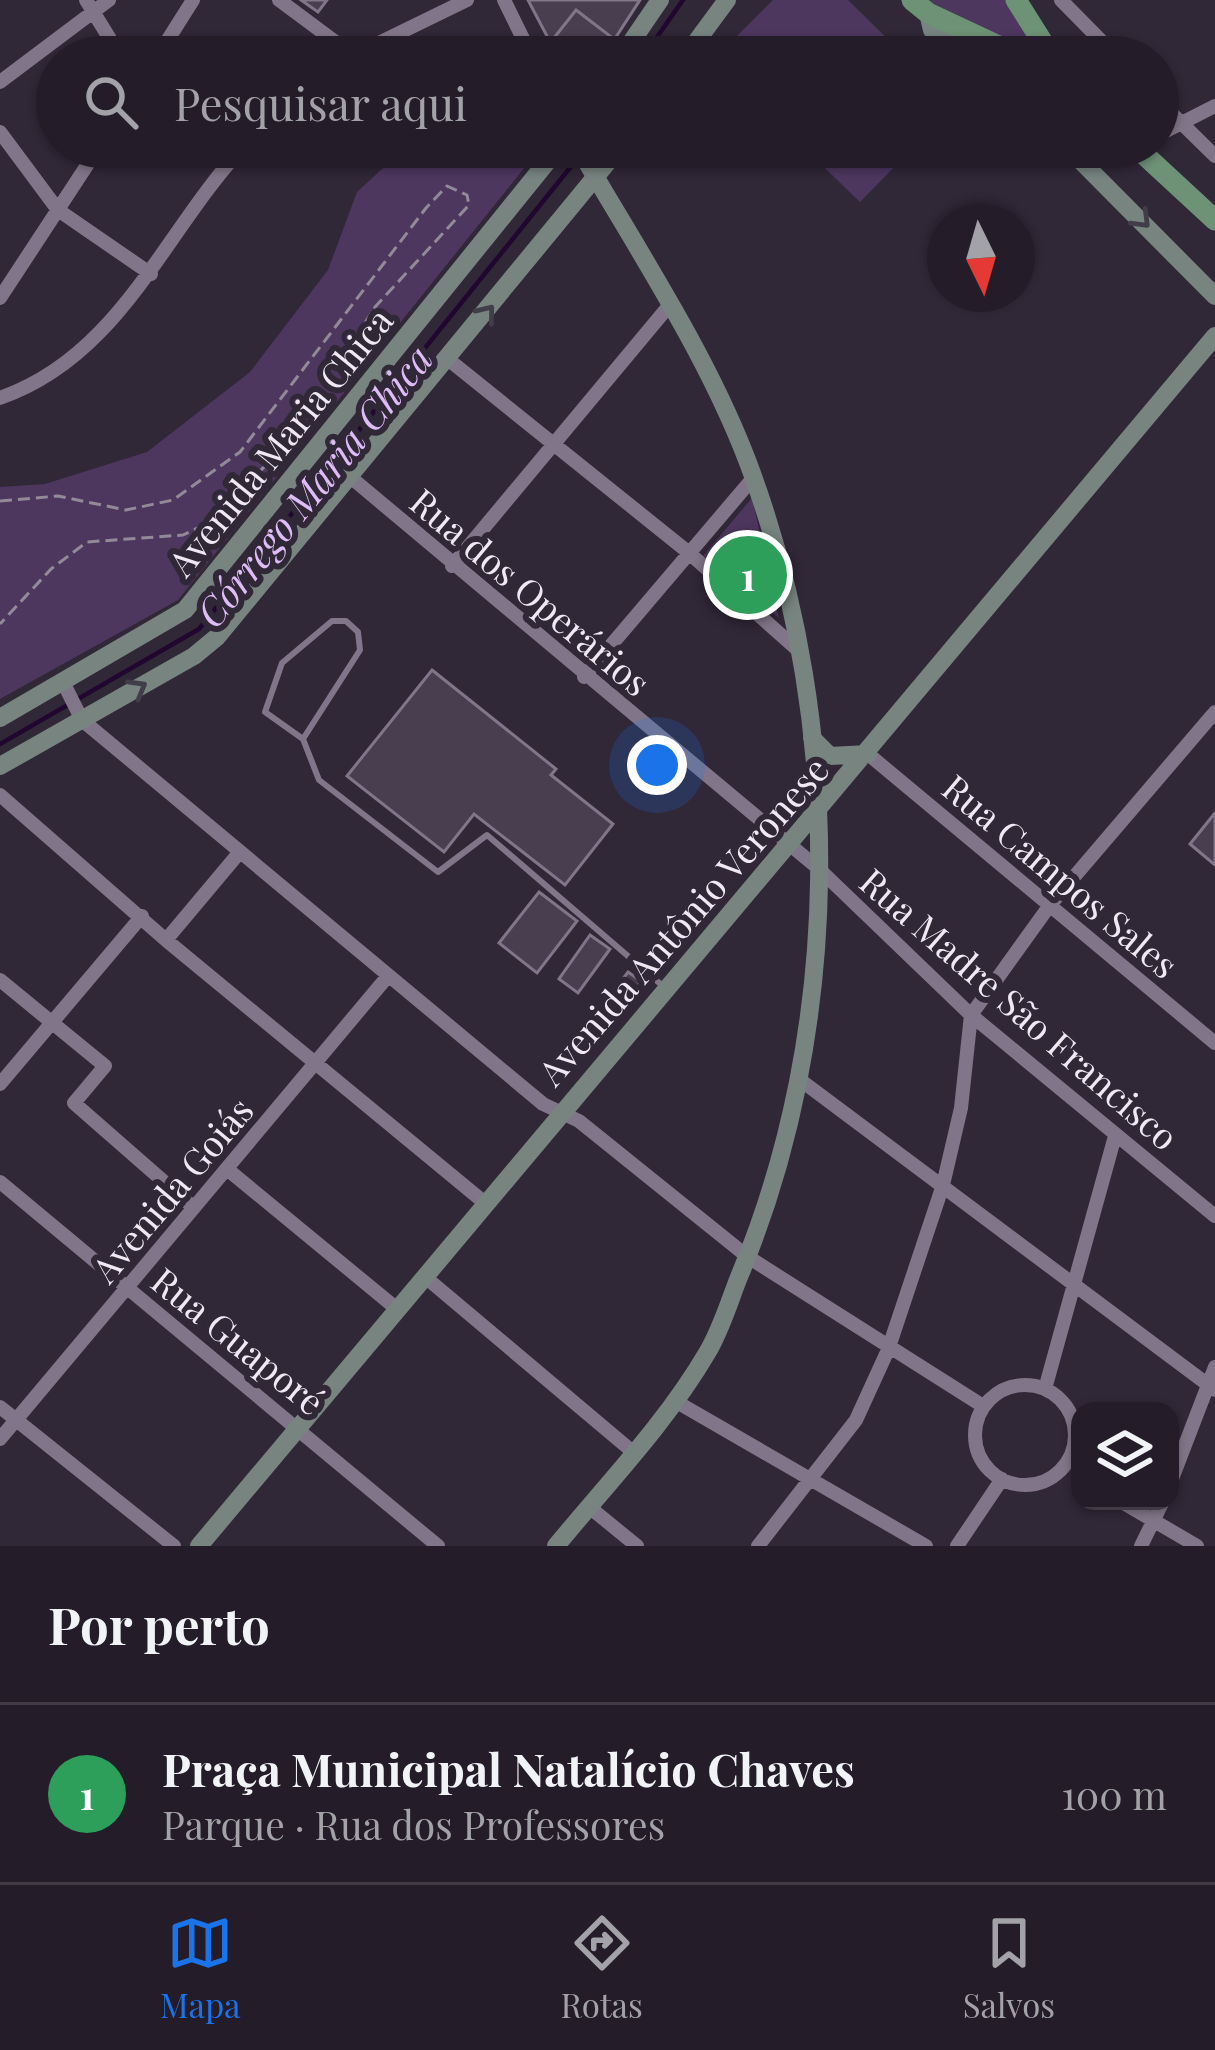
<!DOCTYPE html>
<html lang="pt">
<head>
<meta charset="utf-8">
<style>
	body { margin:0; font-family:"Playfair Display",serif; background:#2c2631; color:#f1f3f6 }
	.controls { position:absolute; right:36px; bottom:36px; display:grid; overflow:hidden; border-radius:24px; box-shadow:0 3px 9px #0004 }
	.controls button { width:108px; height:108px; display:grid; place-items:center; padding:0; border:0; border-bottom:3px solid #413b46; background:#241d29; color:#f1f3f6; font:60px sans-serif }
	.compass { position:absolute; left:927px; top:204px; width:108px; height:108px; border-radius:50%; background:#241d29; box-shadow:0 3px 9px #0004; rotate:175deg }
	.you { position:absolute; left:657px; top:765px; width:42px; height:42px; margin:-30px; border:9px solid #fff; border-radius:50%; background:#1a73e8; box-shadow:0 0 0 18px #1a73e833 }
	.badge { display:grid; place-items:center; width:78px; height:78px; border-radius:50%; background:#1a73e8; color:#fff; font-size:39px; font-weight:700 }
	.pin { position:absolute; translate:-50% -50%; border:6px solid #fff; box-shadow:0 3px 12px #0006 }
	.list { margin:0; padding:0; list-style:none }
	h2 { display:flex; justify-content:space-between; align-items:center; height:156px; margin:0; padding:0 48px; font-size:51px }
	h2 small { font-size:39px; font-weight:400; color:#a3a2a8 }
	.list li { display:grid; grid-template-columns:78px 1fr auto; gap:36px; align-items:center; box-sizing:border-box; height:180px; padding:0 48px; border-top:3px solid #413b46 }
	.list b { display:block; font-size:45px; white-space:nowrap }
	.list p { margin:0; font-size:39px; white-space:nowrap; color:#a3a2a8 }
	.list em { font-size:39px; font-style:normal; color:#a3a2a8 }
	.icon { flex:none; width:66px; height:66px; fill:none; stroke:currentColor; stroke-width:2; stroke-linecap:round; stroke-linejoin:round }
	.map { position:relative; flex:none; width:1215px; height:1546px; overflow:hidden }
	.search { position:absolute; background:#241d29; box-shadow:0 3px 9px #0004; left:36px; right:36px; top:36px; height:132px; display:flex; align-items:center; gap:30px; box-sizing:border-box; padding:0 42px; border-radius:66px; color:#a3a2a8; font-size:45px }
	.sheet { height:336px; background:#241d29 }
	nav { display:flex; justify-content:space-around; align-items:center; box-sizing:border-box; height:168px; border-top:3px solid #413b46; background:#241d29; font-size:33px; color:#a3a2a8 }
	nav a { display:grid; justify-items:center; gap:6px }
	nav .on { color:#1a73e8 }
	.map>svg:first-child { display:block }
	.green { fill:#4e375f }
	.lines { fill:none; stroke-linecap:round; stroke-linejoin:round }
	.stream { stroke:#210730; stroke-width:4.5 }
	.building { fill:#483e4f; stroke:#817689; stroke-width:3 }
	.path { stroke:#928a98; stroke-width:3; stroke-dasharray:12 6; stroke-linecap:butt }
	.lane { stroke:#817689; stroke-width:6 }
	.street { stroke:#817689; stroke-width:14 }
	.secondary { stroke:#778480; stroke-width:18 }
	.primary { stroke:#6e9276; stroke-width:21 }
	.oneway { stroke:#423e49 }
	.labels { text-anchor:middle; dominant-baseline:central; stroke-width:12; stroke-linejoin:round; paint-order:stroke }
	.street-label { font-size:36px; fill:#efe9f4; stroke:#302737 }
	.water-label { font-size:39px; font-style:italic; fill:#debcf7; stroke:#302737 }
</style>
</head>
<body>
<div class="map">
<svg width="1215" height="1546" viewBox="0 0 1215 1546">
	<rect width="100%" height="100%" fill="#302737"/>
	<path class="green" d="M773,0H848L906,57H716Z
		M1007,0L1039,55L924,1L928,0Z
		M406,147H541L178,600L0,699V487L45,484L147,452L250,372L328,270L357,192Z
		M803,147H914L860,202Z
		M752,498L779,618L703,556Z"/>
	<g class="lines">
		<path class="stream" d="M643,57L683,0
			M0,744L199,629L573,164"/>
	</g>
	<path class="building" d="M301,0H327L318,12Z
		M528,0H640L603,57H558Z
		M576,10L614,39L603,57H558L550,43Z
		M432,670L556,769L551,775L613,824L565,885L474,814L444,852L347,776Z
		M1215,813V865L1190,844Z
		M539,892L577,921L537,973L499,943Z
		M590,935L610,949L578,993L559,979Z
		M628,972L641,981L633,994L619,984Z"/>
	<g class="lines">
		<path class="path" d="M0,501L58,496L126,510L173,500L240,452L426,208L447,186L467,195L469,205L375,307L311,409L271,460L208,523L183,535L87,542L51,569L0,624"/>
		<path class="lane" d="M303,739L265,712L282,663L332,621H346L358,632L360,650L303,739L319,780L438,872L487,835L664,987"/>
		<path class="street" d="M86,0L121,57
			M279,0L353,55
			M504,0L532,57
			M1061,0L1117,57
			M157,57L193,0
			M350,57L467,0
			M0,82L109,0
			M1158,100L1215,156
			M0,132L58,210L151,274
			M1158,135L1215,106
			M0,298L99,147
			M449,360L688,552L799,651
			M0,398C120,356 163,233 243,147
			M348,475L819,869L971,1015L1215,1216
			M452,566L668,307
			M584,677L754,477
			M63,682L82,720L543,1104L579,1121L748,1257L983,1406
			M868,754L1215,1043
			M0,795L166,940L485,1203
			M166,940L239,853
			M0,980L105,1066L74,1103L194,1208
			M799,1079L1215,1390
			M0,1084L142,916
			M227,1169L397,1309
			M0,1182L438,1546
			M424,1276L633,1452
			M975 1435a50 50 0 1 1 100 0a50 50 0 1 1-100 0Z
			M1045,1389L1115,1136
			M675,1401L926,1546
			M0,1407L174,1546
			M0,1439L388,976
			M1170,1484L1215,1367
			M1120,1501L1197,1546
			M588,1506L637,1546
			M758,1546L856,1420L888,1350L943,1185L961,1108L971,1015L1050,905L1215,712
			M957,1546L1002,1479
			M1141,1546L1163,1501"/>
		<path class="secondary" d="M928,13L932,30L964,57
			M621,57L660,0
			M685,57L727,0
			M1067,147L1215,296
			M0,718L185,610L559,147
			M812,738L830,756L868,754
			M0,766L194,656L217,637L620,147
			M199,1546L1215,336
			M556,1546C607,1484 666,1423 707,1353C721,1330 729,1302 739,1277C843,1029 844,729 753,476C712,361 639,253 578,147"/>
		<path class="primary" d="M912,0L928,13L1022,57
			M1016,0L1052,57
			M1136,147L1215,220"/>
	</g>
	<defs><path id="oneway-chevron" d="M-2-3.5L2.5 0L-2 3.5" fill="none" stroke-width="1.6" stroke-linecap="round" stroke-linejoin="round" transform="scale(3)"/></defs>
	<g class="oneway">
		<use href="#oneway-chevron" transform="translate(1142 220) rotate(45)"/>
		<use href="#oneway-chevron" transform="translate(487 313) rotate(-51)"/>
		<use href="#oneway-chevron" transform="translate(138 688) rotate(-30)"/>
	</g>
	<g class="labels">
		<g class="street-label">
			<text transform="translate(279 441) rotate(-51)">Avenida Maria Chica</text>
			<text transform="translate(531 591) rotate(40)">Rua dos Operários</text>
			<text transform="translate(1061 875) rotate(40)">Rua Campos Sales</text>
			<text transform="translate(682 920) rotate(-49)">Avenida Antônio Veronese</text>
			<text transform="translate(1020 1008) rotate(41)">Rua Madre São Francisco</text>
			<text transform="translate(171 1189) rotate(-50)">Avenida Goiás</text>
			<text transform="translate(239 1340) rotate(39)">Rua Guaporé</text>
		</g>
		<g class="water-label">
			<text transform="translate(313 485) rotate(-51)">Córrego Maria Chica</text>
		</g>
	</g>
</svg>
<div class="controls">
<button><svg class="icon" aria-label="layers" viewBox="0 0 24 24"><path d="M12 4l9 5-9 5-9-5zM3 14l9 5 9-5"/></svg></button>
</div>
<svg class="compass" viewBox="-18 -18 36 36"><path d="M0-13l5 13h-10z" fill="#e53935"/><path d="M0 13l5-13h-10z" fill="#a3a2a8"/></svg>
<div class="you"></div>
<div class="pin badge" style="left:748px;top:575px;background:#2e9e5b">1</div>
<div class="search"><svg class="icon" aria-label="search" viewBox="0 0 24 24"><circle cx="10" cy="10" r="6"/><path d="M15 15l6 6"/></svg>Pesquisar aqui</div>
</div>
<section class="sheet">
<h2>Por perto<small></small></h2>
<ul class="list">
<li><span class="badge" style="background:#2e9e5b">1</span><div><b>Praça Municipal Natalício Chaves</b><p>Parque · Rua dos Professores</p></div><em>100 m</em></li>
</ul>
</section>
<nav>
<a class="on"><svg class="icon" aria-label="map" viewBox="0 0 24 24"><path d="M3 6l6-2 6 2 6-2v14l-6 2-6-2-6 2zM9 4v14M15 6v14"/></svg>Mapa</a>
<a><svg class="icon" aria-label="directions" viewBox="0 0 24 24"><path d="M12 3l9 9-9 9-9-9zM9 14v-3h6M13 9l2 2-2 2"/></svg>Rotas</a>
<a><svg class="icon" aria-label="saved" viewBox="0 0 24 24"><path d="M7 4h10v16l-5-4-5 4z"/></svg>Salvos</a>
</nav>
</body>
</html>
